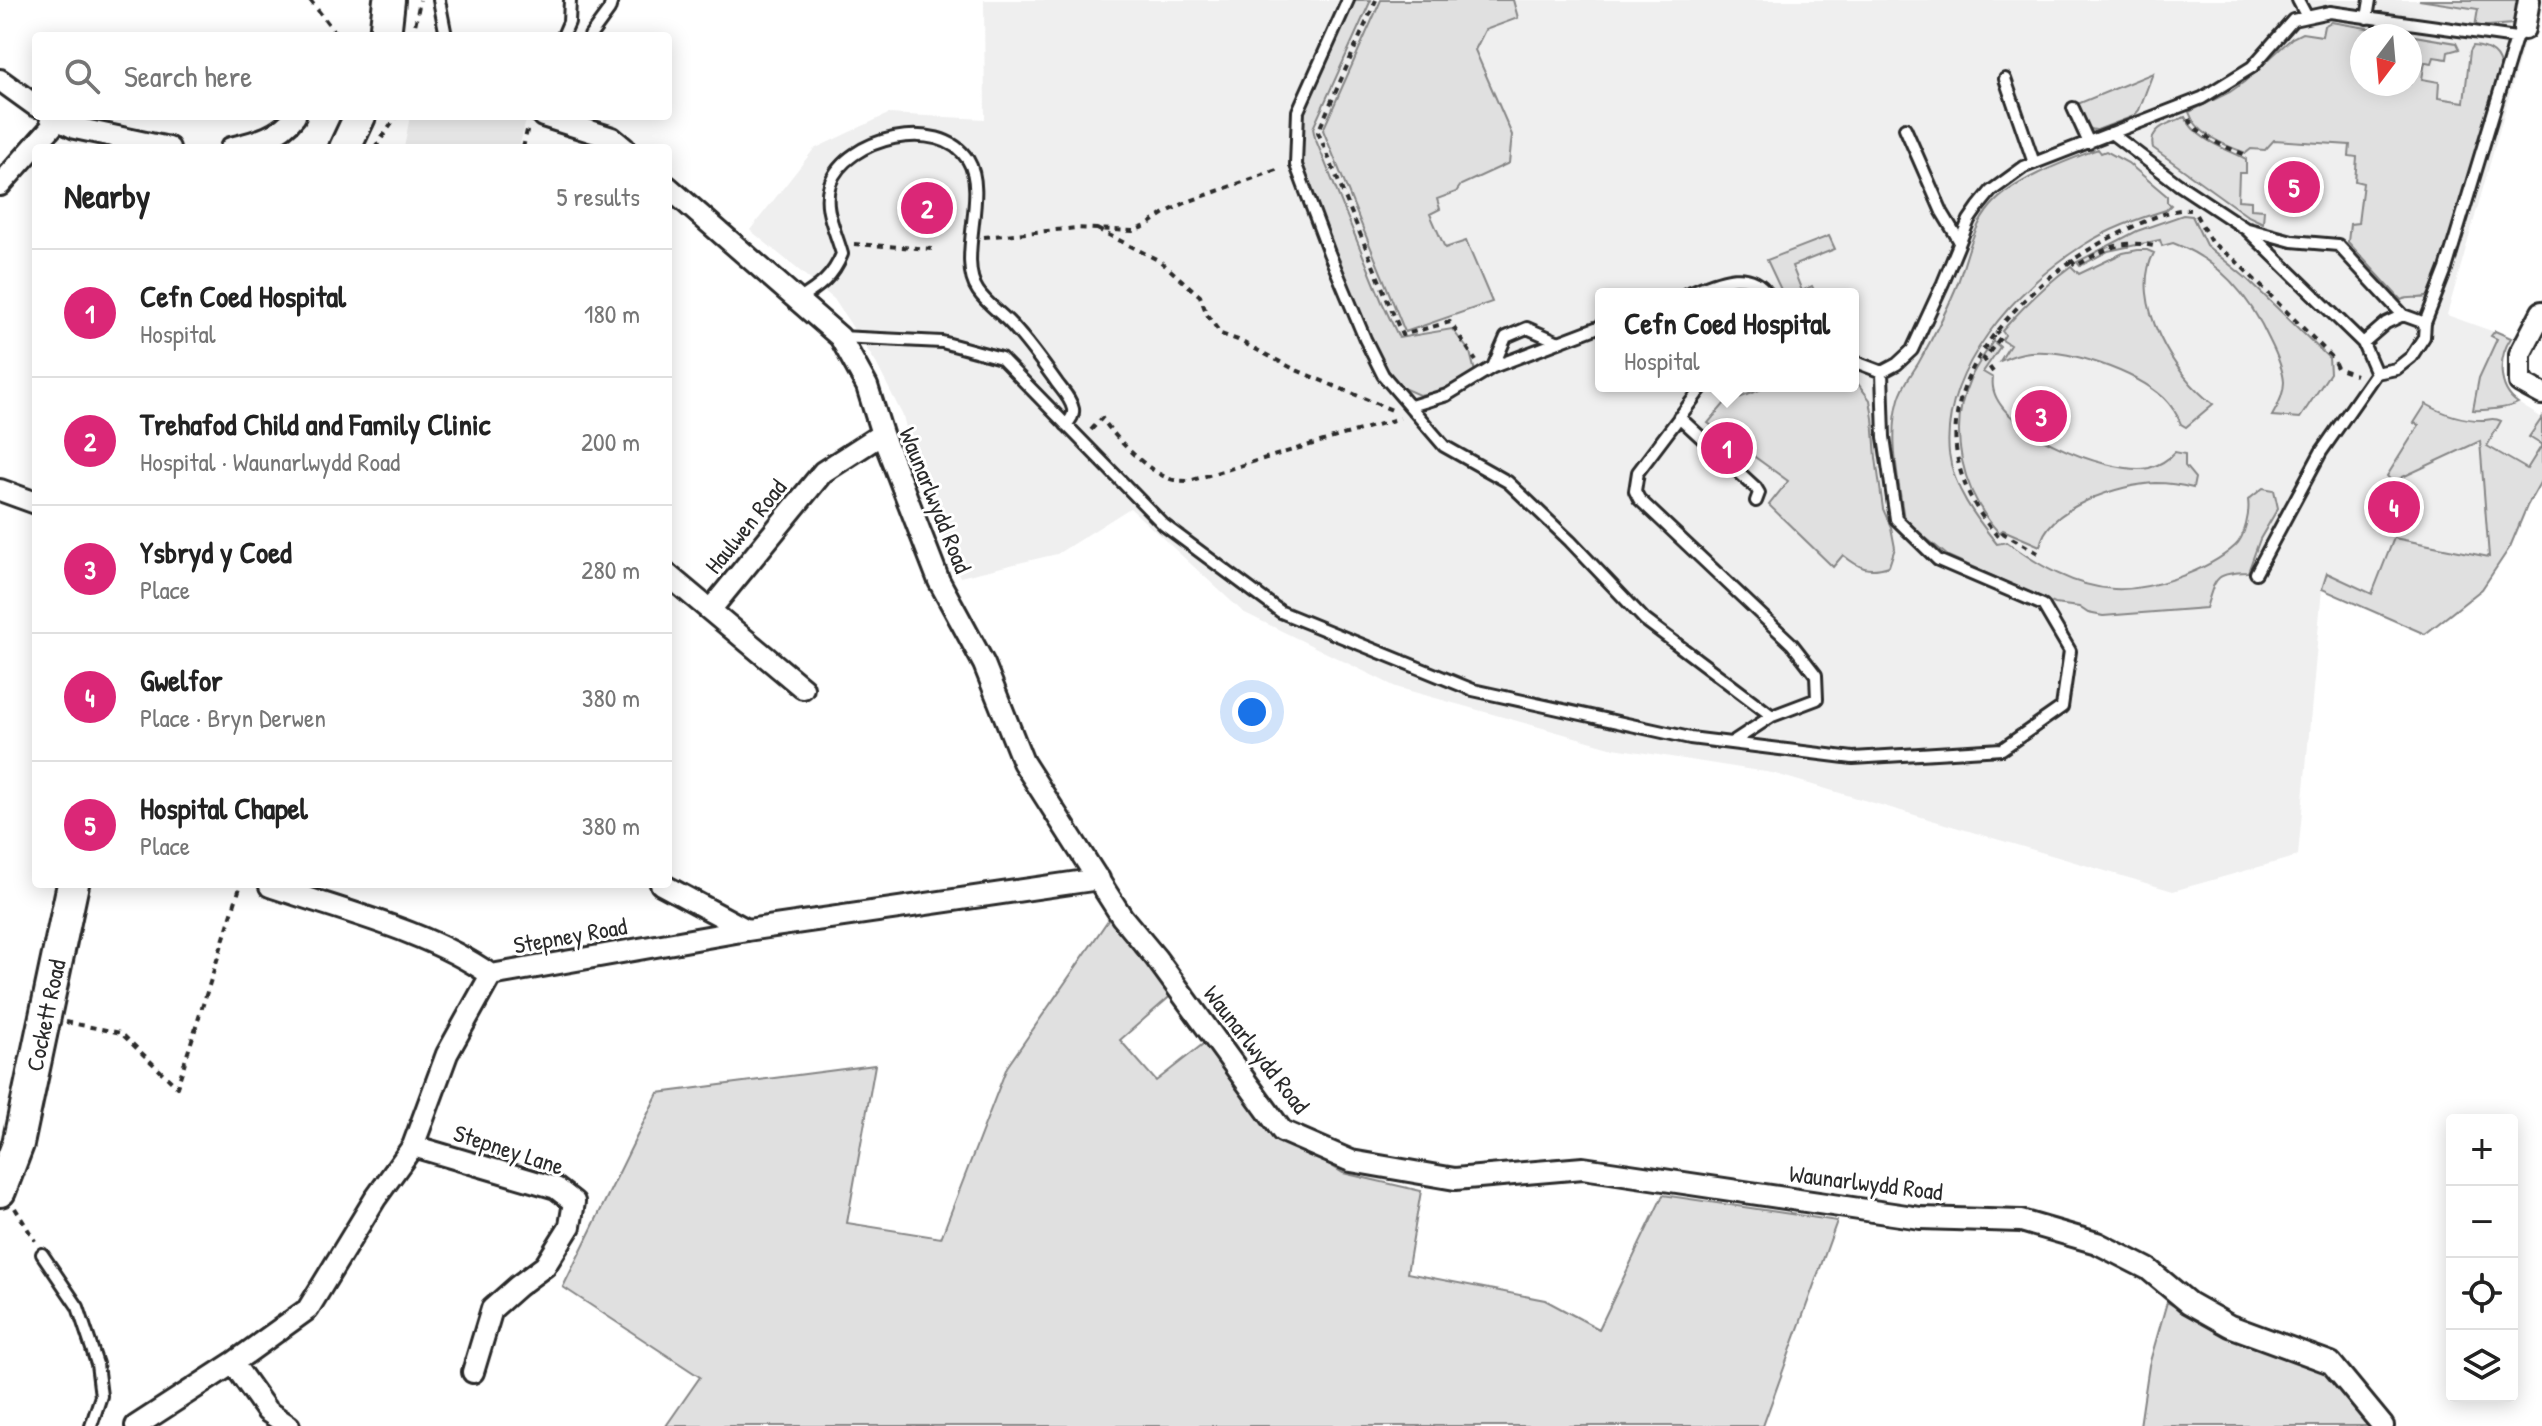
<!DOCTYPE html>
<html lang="en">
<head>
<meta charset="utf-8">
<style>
	body { margin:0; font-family:"Patrick Hand",sans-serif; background:#f6f6f6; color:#222 }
	.controls { position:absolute; right:24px; bottom:24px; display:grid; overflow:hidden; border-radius:8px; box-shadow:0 4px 20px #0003 }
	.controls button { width:72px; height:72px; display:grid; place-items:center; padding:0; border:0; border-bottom:2px solid #e0e0e0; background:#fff; color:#222; font:40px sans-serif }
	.compass { position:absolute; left:2350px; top:24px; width:72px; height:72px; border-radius:50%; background:#fff; box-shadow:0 4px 20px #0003; rotate:196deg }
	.you { position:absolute; left:1252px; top:712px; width:28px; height:28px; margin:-20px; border:6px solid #fff; border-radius:50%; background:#1a73e8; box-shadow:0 0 0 12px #1a73e833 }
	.badge { display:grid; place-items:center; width:52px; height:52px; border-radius:50%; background:#db2777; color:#fff; font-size:26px; font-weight:700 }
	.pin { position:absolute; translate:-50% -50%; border:4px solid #fff; box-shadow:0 2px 8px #0006 }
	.popup { position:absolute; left:1595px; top:288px; width:264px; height:104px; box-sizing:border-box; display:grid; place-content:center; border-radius:8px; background:#fff; filter:drop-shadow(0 2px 6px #0005); font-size:26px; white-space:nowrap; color:#767676 }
	.popup b { font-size:30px; color:#222 }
	.popup::after { content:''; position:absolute; left:50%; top:100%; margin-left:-16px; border:16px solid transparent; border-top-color:#fff }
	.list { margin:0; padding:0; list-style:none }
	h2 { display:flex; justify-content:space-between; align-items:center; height:104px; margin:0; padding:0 32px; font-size:34px }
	h2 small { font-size:26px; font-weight:400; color:#767676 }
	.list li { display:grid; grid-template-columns:52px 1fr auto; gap:24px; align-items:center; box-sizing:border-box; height:128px; padding:0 32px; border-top:2px solid #e0e0e0 }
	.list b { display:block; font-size:30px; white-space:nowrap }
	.list p { margin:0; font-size:26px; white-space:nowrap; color:#767676 }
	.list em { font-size:26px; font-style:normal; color:#767676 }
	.icon { flex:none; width:44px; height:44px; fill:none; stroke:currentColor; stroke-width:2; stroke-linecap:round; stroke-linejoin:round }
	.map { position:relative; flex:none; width:2542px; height:1426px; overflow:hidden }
	.search { position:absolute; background:#fff; box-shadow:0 4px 20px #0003; left:32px; top:32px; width:640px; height:88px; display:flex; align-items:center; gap:20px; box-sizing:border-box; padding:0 28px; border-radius:8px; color:#767676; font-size:30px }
	.panel { position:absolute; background:#fff; box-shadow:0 4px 20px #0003; left:32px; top:144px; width:640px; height:744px; border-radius:8px }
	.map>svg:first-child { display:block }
	.built { fill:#efefef; fill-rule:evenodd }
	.green { fill:#e0e0e0; stroke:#868686; stroke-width:2; fill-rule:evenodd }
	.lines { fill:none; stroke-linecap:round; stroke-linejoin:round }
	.service-casing { stroke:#2b2b2b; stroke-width:16 }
	.minor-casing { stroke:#2b2b2b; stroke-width:26 }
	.primary-casing { stroke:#2b2b2b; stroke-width:36 }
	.path { stroke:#2b2b2b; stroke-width:4; stroke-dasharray:6 6; stroke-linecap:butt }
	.service { stroke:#fff; stroke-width:10 }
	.minor { stroke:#fff; stroke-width:20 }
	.primary { stroke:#fff; stroke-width:30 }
	.labels { text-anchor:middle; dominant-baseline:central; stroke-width:6; stroke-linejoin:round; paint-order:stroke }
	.street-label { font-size:24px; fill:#2b2b2b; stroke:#fff }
</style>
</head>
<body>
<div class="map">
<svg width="2542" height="1426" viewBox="0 0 2542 1426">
	<rect width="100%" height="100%" fill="#fff"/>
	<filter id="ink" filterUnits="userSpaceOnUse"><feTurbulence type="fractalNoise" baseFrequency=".0125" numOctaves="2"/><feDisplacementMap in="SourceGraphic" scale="16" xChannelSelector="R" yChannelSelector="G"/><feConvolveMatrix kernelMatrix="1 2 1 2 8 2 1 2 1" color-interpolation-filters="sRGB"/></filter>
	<g filter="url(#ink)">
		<path class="built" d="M984,0H2519L2513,23L2533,32L2523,47L2447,315L2511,338L2506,345L2501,379L2510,398L2542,418V479L2527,506L2510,547L2482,589L2425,634L2322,589L2298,856L2173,891L1772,773L1614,748L1396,687L1243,612L1130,508L1057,554L960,577L922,490L903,416L876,363L834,299L750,230L814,149L888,114L985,119ZM2362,36H2410V84H2362ZM1601,294H1853V386H1601Z
			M410,116H527L519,148H404Z"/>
		<path class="green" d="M1354,0H1371L1313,128L1315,138L1382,302L1399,338L1452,329L1470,352L1475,372L1438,392L1419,395L1403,388L1382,363L1353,299L1304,172L1301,158L1300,133L1303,113Z
			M1381,0H1513L1518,18L1485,30L1475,50L1512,135L1509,163L1461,185L1456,192L1437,199L1440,209L1430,214L1445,248L1466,241L1492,302L1405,332L1323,130Z
			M2419,0H2519L2513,24L2475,27L2478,9Z
			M2331,22L2456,43L2459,49L2448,52L2447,59L2434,57L2432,63L2425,62L2422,79L2439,82L2438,98L2464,102L2470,51L2473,46C2490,47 2500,55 2501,71L2437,278L2432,295C2421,301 2412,295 2401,300L2348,242L2350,224L2358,223L2363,183L2355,181L2357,157L2349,156L2350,145L2274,140L2265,150L2251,149L2246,153C2224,145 2196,134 2189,112L2230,92L2244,82L2292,38L2302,33L2322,36L2324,26ZM2362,36H2410V84H2362Z
			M2153,73L2139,110L2134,116L2097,130C2084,131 2080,115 2075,105Z
			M2185,117C2196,140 2225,148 2246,159V173H2239L2238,200L2251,201V209L2264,210L2263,223L2246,215L2153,148C2148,128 2169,123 2185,117Z
			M2098,149L2101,153L2106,151L2128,163L2167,196V202L2171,205L2166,210C2137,219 2108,229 2082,246C2017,287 1941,370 1949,453C1953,488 1976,518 1997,544L2007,542C2038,565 2074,587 2114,589C2149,591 2208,571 2235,546C2245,537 2250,513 2248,500L2263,488L2274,490L2278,508L2260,539L2248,572C2213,573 2216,578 2206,608L2103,616L2088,613L2079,607L2055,604L1948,556L1904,520C1899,481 1888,438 1899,399C1903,384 1912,374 1919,362C1932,339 1945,314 1955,290C1967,262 1970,230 1991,206C2013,180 2066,161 2098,149Z
			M2183,215L2192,216L2206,245L2246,278L2329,358L2330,373L2300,418L2272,416C2278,406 2284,394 2284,382C2283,368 2276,353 2270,341C2250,297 2219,260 2173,243L2162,246L2160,240L2108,251L2080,266L2077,262L2137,231Z
			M1829,236L1835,249L1792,266L1802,291L1812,286L1816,294H1783L1767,260Z
			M2138,250H2147L2154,253C2128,300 2175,377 2213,404L2186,427L2181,424C2177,414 2172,406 2164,398C2134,371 2070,349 2030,352C2019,353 2009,357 2000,361L2010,345L2002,340L2005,335L2002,331C2023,307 2045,285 2071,266L2079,274L2123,253Z
			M2495,331L2511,338C2498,357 2497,389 2518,403C2509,408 2484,411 2473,410L2479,378L2497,339L2491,336Z
			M1993,341L2000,347L1983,372L1993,378C1985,427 2109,476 2149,468C2160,465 2168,460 2175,452L2185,454V466L2195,478L2193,488C2181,485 2169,483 2156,483C2121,484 2047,507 2040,546L2003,530L1999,533C1962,492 1947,431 1970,379C1976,366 1985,354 1993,341Z
			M1853,377L1870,400L1873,418L1876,458L1883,509L1891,527L1895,548L1889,566C1868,573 1859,568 1843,555L1833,567L1769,505L1788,481L1708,423L1724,404L1769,386H1853Z
			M2426,404C2442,413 2462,420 2482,420C2490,420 2493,417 2501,421L2487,446L2527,469L2542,445L2529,437L2542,418V479L2527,506L2510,547L2482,589L2425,634L2322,589L2327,573L2372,594L2394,538L2489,557L2480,441L2392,482L2387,476L2419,425L2414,423Z
			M1113,913L1175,992L1120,1040L1156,1081L1207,1041L1279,1133L1343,1173L1421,1191L1407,1273L1545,1300L1599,1329L1663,1195L1837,1221L1763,1426H666L700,1377L563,1287L658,1093L875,1065L847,1223L941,1238L1007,1067Z
			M2167,1302L2222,1332L2305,1360L2328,1373L2375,1426H2140L2149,1365Z"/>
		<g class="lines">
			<g class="service-casing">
				<path id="service" d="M439,0L446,36
					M1348,0L1298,111L1296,165L1329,253L1365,339L1383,375L1444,446L1508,482L1570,541L1645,620L1772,716
					M2298,0L2307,17
					M2367,18L2370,0
					M563,36L569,22L570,0
					M590,36L609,10L612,0
					M2005,79L2034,163
					M2073,108L2089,143
					M1905,128L1942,212L1960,242
					M2111,133L2178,184L2246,229L2363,343
					M2248,229L2292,241L2338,245L2403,315
					M1686,294C1712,284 1748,264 1768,294
					M798,300C819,287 833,277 842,254C836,231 822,208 830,184C845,138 940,115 968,160C989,194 956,259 978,291C986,303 998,311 1008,321C1027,340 1042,362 1057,383C1063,391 1071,399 1073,409C1074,416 1070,420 1066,425
					M2425,323L2403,315L2386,323L2363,343L2376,373L2396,369L2411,357L2424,337L2425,323L2446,269L2516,38
					M840,337L942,342L1001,358L1164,525L1281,612L1473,690L1690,738L1853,758L2002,749L2062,707L2070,651L2043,605L1938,560L1896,519L1884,437L1882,372
					M1853,361L1882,372L1897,364L1912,350L1943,283L1969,220L1978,207L1991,191L2024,167L2202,98L2252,67L2293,20L2330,12L2516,38L2524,29
					M1493,367L1506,337L1527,328L1559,342
					M1703,386L1638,472L1635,491L1639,499L1792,644L1816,675L1817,699L1772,716L1731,743
					M1411,406L1447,395L1493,367L1601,326
					M1679,417L1756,488L1759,493L1756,501
					M2256,573L2321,452L2376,373
					M42,1254L78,1307L97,1364L101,1396L91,1426"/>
			</g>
			<g class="minor-casing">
				<path id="minor" d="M2524,29L2529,0
					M0,80L36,106
					M50,116L75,128L169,148
					M543,116L612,138L624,148
					M231,148C256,142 279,137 295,116
					M0,185L57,121
					M668,187L840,337L867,386L882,434L939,581L984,664L1023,762L1122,917L1156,958L1282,1131L1351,1161L1455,1179L1583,1168L1920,1218L2021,1221L2097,1243L2148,1269L2189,1303L2230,1326L2331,1363L2383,1426
					M2542,312L2520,354V382L2542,394
					M0,490L36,503
					M668,575L803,688
					M711,609L823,472L882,434
					M661,884L747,930
					M270,886C340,910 431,932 491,975
					M413,1146L556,1188L574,1202L570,1226L545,1266L518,1286L492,1309L473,1372
					M233,1363L267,1411L289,1426
					M136,1426L233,1363L308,1309L375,1199L413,1146L447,1054L491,975L747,930L1099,879"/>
			</g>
			<g class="primary-casing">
				<g id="primary">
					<path d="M385,36L389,0"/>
					<path d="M345,148L360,116"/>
					<path id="s1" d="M0,1191L18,1144L73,884"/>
				</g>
			</g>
			<path class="path" d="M310,0L338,36
				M1376,0L1318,132L1402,335L1450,322L1476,361
				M413,36L420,0
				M2189,119C2199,138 2226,147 2246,155
				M375,148L397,116
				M523,148L528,126
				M2196,215L2211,242L2235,260L2332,357L2337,368L2356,375
				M1097,229L1160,261L1200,296L1207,315L1221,334L1238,340L1296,370L1392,410
				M984,237L1077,228L1133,231L1146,226L1165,213L1187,202L1282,168
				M854,244L932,249
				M2071,260L2076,266C2106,248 2123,238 2158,247
				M1993,372L1984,359L2001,337L1996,331
				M1091,430L1102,418C1116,439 1146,470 1170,479C1175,481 1183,481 1189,481L1400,418
				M2038,553L2003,533L1999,538C1935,465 1945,390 2006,320C2037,284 2073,256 2116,235C2135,226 2170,207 2190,210
				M66,1022L121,1033L177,1087L241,884
				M15,1208L35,1241"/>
			<use href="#service" class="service"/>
			<use href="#minor" class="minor"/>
			<use href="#primary" class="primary"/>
		</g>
	</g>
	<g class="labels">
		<g class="street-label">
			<text transform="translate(936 500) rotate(68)">Waunarlwydd Road</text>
			<text transform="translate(745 526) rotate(-51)">Haulwen Road</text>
			<text transform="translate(570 935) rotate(-10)">Stepney Road</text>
			<text stroke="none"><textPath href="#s1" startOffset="182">Cockett Road</textPath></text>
			<text transform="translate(1257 1049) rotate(52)">Waunarlwydd Road</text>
			<text transform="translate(509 1149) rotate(18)">Stepney Lane</text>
			<text transform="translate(1866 1182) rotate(7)">Waunarlwydd Road</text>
		</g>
	</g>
</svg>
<div class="controls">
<button>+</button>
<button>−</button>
<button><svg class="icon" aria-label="locate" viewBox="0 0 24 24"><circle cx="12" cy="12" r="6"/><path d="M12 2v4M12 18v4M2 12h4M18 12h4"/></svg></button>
<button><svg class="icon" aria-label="layers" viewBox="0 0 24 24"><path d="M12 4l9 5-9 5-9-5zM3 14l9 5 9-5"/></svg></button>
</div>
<svg class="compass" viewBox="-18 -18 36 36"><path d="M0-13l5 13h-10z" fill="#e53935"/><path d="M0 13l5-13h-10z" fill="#767676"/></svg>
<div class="you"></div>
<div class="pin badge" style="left:1727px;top:448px">1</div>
<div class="popup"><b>Cefn Coed Hospital</b>Hospital</div>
<div class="pin badge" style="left:927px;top:208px">2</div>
<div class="pin badge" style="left:2041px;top:416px">3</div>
<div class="pin badge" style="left:2394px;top:507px">4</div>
<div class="pin badge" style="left:2294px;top:187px">5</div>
<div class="search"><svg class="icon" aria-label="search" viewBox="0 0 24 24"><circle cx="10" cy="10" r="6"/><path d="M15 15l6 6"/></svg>Search here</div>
<section class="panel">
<h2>Nearby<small>5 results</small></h2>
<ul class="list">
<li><span class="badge">1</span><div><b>Cefn Coed Hospital</b><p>Hospital</p></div><em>180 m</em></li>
<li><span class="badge">2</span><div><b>Trehafod Child and Family Clinic</b><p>Hospital · Waunarlwydd Road</p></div><em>200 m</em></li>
<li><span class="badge">3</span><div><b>Ysbryd y Coed</b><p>Place</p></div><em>280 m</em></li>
<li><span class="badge">4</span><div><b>Gwelfor</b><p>Place · Bryn Derwen</p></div><em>380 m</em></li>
<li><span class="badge">5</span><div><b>Hospital Chapel</b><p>Place</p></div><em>380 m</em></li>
</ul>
</section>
</div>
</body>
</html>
